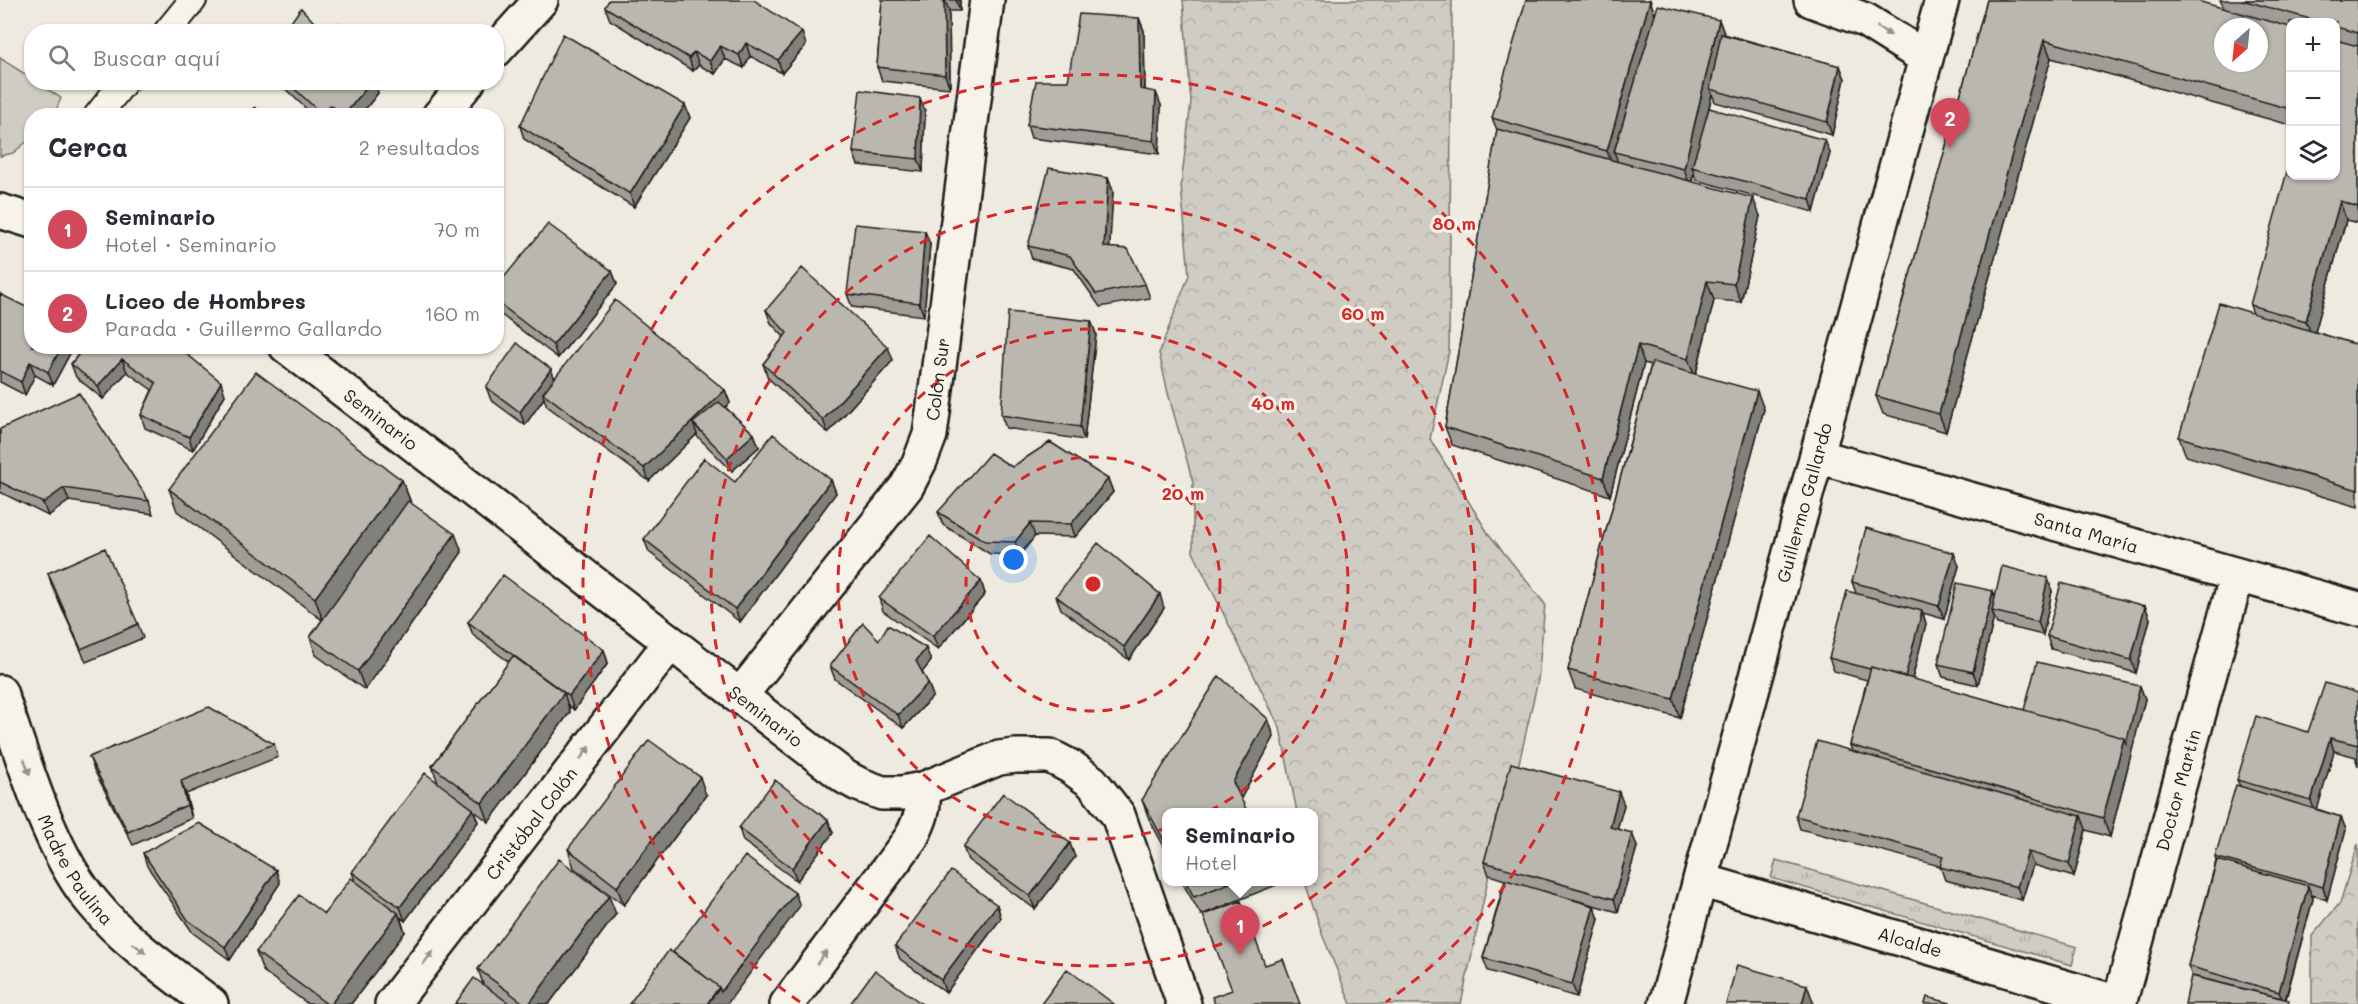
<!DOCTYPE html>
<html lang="es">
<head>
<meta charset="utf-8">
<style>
	body { margin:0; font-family:Mali,sans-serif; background:#f7f7f7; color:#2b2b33 }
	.controls { position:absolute; right:18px; top:18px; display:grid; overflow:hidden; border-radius:12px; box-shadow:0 2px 4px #0004 }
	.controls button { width:54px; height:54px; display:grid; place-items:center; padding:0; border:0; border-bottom:2px solid #e1e1e2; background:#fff; color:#2b2b33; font:30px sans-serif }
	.compass { position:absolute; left:2214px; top:18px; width:54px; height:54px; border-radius:50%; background:#fff; box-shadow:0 2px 4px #0004; rotate:207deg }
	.you { position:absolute; left:1014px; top:560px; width:21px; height:21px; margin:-15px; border:4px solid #fff; border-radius:50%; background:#1a73e8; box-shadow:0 0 0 9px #1a73e833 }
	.badge { display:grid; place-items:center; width:39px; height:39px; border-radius:50%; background:#d1495b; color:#fff; font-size:20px; font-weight:700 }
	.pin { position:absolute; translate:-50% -50px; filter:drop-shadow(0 2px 3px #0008) }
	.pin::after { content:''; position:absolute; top:32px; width:21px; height:18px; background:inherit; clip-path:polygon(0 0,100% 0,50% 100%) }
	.popup { position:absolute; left:1162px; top:808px; width:156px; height:78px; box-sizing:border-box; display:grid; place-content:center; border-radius:12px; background:#fff; filter:drop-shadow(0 2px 4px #0005); font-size:20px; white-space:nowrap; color:#7c7c81 }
	.popup b { font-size:22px; color:#2b2b33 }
	.popup::after { content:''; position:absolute; left:50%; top:100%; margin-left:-12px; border:12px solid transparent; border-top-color:#fff }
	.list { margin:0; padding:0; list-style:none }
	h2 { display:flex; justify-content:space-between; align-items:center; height:78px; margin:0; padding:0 24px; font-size:26px }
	h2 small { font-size:20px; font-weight:400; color:#7c7c81 }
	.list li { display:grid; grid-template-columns:39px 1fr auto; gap:18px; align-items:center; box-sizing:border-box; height:84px; padding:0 24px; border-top:2px solid #e1e1e2 }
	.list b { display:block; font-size:22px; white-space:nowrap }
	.list p { margin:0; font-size:20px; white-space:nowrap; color:#7c7c81 }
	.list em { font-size:20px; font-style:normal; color:#7c7c81 }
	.icon { flex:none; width:33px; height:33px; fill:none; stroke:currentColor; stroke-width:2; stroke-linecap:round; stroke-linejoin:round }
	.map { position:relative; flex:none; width:2358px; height:1004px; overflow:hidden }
	.search { position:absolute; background:#fff; box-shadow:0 2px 4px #0004; left:24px; top:24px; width:480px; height:66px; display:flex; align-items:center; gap:15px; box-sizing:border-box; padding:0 21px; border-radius:24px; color:#7c7c81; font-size:22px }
	.panel { position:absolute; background:#fff; box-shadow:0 2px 4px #0004; left:24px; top:108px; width:480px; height:246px; border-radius:24px }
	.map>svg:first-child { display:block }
	.grass { fill:url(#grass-tufts); stroke:#767470; stroke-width:1.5 }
	.forest { fill:url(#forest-crowns); stroke:#767470; stroke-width:1.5 }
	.garden { fill:#cfccc3; stroke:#767470; stroke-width:1.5 }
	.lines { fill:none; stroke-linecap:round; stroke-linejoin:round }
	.lane-casing { stroke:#1c1c1c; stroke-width:30 }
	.street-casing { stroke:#1c1c1c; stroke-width:38 }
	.secondary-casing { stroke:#1c1c1c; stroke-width:38 }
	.lane { stroke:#f7f3e8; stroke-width:26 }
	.street { stroke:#f7f3e8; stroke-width:33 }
	.secondary { stroke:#f7f3e8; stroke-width:33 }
	.wall { fill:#a09d96; stroke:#1c1c1c; stroke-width:1.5 }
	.shaded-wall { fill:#82807a; stroke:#1c1c1c; stroke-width:1.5 }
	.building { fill:#bab7af; stroke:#1c1c1c; stroke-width:1.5; fill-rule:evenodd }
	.oneway { fill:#94928c }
	.ring { fill:none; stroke:#d62828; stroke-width:3; stroke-dasharray:10 8 }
	.labels { text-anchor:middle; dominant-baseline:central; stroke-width:6; stroke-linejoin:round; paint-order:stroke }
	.street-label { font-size:18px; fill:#1c1c1c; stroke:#f7f3e8 }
	.centre { fill:#d62828; stroke:#f7f3e8; stroke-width:3 }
	.ring-label { font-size:18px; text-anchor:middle; font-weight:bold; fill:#d62828; stroke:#f7f3e8; stroke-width:6; stroke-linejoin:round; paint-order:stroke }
</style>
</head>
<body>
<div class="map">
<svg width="2358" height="1004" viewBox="0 0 2358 1004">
	<defs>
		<pattern id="grass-tufts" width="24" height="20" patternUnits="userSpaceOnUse" patternTransform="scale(1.5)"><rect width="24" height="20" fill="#cfccc3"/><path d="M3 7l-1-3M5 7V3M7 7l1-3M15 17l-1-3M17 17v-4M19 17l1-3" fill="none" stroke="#b1afa7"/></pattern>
		<pattern id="forest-crowns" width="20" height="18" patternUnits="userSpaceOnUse" patternTransform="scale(1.5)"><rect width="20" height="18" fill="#cfccc3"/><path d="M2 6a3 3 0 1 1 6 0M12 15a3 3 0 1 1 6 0" fill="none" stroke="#b1afa7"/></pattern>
	</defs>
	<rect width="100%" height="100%" fill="#eeeae0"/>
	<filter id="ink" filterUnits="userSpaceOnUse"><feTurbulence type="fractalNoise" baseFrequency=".0167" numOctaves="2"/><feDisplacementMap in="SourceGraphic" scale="12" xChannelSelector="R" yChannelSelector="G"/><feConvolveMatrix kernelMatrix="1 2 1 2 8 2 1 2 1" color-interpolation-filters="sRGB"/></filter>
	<g filter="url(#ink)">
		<path class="grass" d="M1776,860L2077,947L2072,965L1771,878Z"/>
		<path class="forest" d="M1183,0H1452L1449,351L1430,439L1488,533L1545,604L1538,680L1516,776L1489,875L1461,1004H1351L1322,934L1305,882H1314V812H1297L1280,728L1193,552V482L1168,393L1159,353L1189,275L1181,185L1191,102Z
			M2358,844V1004H2312V936L2340,903Z"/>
		<path class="garden" d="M0,58L31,78L32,82L38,83L61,98L54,115L32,116L31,138L13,153L0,156Z"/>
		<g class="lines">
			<g class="lane-casing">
				<path id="lane" d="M167,32L193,0
					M97,116L124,82"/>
			</g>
			<g class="street-casing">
				<g id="street">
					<path d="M1811,0L1865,20L1926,58"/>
					<path d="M496,50L541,0"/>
					<path d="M439,116L468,82"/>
					<path id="s1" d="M0,692C24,759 48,850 94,904C126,943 171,973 211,1004"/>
					<path id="s2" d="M739,697L907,486L920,461L930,435L987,0"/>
					<path id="s3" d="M1700,880L2119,1003"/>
					<path id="s4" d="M392,1004L670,643"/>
					<path d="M787,1004L911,838C920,821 925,808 923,789"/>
				</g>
			</g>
			<g class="secondary-casing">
				<g id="secondary">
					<path d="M0,211L32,221"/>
					<path id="s5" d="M286,346L845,777L858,784L882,793H902L923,789L999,758L1016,756H1050L1071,767L1092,782L1118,815L1184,1004"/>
					<path id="s6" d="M1817,456L2358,609"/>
					<path id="s7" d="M1666,1004L1942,0"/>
					<path id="s8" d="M2119,1004L2237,575"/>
				</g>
			</g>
			<use href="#lane" class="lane"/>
			<use href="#street" class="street"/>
			<use href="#secondary" class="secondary"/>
		</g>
		<path class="wall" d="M881,0H960V11H949L950,88L882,81L877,67L882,1Z
			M1650,0L1655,15L1719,20L1724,34L1840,66L1845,79L1832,135L1715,102L1712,94L1709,108L1830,153L1814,212L1696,180L1694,173L1692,182L1760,216L1741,302L1714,300L1696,374L1764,409L1680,718L1575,689L1568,670L1651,365L1644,363L1610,496L1452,445L1445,427L1497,130L1492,118Z
			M1987,0L2224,8L2220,0H2358V223L2346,220L2315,332L2358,345V507L2186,456L2179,437L2253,314L2250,305L2336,176V22H2290V125L2051,58L1946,432L1883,414L1876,396Z
			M605,7L806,45L782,73L750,56L744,68L725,59L715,74L699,65L693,71L610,20Z
			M1139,18L1144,31L1145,90L1161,105L1159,154L1031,138L1027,125L1068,81Z
			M278,82H375L378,93L360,116H314Z
			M685,105L690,118L634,207L524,139L520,126Z
			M925,111L923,172L858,165L853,152Z
			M1108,178L1113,191L1109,248L1145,284L1150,298L1100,307L1074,269L1032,259L1028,246Z
			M930,244L924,316L852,307L847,294Z
			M612,271L617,284L558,358L496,311V287Z
			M0,294L32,346H74L53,385L35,375L25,395L0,382Z
			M766,310L893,360L828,433L768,378L763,364L784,337L771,323Z
			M1091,321L1096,334L1084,440L1006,428L1001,415Z
			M85,346L225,395L193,450L145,428L141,415L152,390L127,372L103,399L76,377L71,364Z
			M551,369L554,378L725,390L730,403L725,407L754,434L759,447L732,471L697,436V434L649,481L547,406L544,398L525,425L491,400L486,387Z
			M0,429L149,501L153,514L69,501L48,516L0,492Z
			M1012,467L1108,479L1113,492L1075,537L1035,536L1020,555L990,554L943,525L938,512Z
			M402,480L411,503L462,552L365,690L316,655L310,637L322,620L177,511L169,489Z
			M831,480L836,493L740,622L649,552L644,539L735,482Z
			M1959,566L1944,619L1923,613L1926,624L1912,679L2024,710L2140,686L2145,699L2110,837L2086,830L2074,877L2033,865L2022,900L1945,880L1940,866L1800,829L1796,816L1852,751L1850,745L1867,680L1834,671L1829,658L1856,593L1852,582Z
			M48,573L138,624L143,638L86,662L52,586Z
			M981,581L985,594L938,649L883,611L879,598Z
			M1993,591L1995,598L2052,591L2043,635L1997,624L1994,617L1978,685L1943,677L1938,664Z
			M1056,596L1164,608L1129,660L1061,609Z
			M2145,606L2150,619L2136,673L2051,649L2047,636Z
			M468,622L604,650L608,663L574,710L568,705L570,712L489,822L474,811L478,822L405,921L400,917L405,932L351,1004H308L263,971L256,952L324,914L355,881L352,872L438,783L432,766L509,662L473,635Z
			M879,640L931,661L922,672L928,683L933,696L903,728L835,679L830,666Z
			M2358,693V766L2356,760V757L2334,751L2317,809L2341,817L2346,830L2327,900L2312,895L2313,899L2286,999L2192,976L2188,966L2216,861L2215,857L2240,786L2237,780L2308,732Z
			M1268,719L1274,737L1241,798L1167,813V852L1149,819L1142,800Z
			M274,744L278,757L186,794L192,818L133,845L94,770L89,757Z
			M706,795L624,905L574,868L568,849Z
			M1624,805L1617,829L1632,833L1637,847L1618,912L1543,891L1594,906L1599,919L1577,997L1488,971L1483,958L1505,880L1489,875L1484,862Z
			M828,820L833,833L797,881L743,841L739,828Z
			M963,847L1075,857L1035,909L968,860Z
			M143,853L280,883L230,960L193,933L147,866Z
			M1182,882H1279V884L1201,915Z
			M997,905L1001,918L946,993L900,959L895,946Z
			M616,914L549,1004H455L483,984L478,969Z"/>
		<path class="shaded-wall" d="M944,0H945L949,11L950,88L945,75Z
			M956,0H960V11Z
			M1650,0L1656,18L1614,152L1617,159L1614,169L1607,151Z
			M1139,18L1144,31L1145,102L1140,89Z
			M1719,20L1726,38L1710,89L1712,94L1695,168L1692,167L1694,173L1690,187L1684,169Z
			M802,32L806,45L782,73L778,60Z
			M2044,40L2051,58L1946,432L1939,414Z
			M746,43L750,56L744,68L739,55Z
			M720,46L725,59L715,74L710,61Z
			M694,52L699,65L693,71L689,58Z
			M1840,66L1845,79L1832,135L1827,122Z
			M371,82H375L378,93L360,116H346L345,114Z
			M1156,92L1161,105L1159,154L1154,141Z
			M920,98L925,111L923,172L918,159Z
			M330,105L334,116H324Z
			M685,105L690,118L634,207L630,194Z
			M1825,140L1830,153L1814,212L1810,199Z
			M1108,178L1113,191L1109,260L1104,247Z
			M1753,198L1760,216L1741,302L1734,284Z
			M2340,201L2346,220L2313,339L2306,321Z
			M925,231L930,244L924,316L919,303Z
			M612,271L617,284L558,358L553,345Z
			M1707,281L1714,300L1695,377L1688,359Z
			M1091,321L1096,334L1084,440L1080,427Z
			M1638,345L1644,363L1610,496L1603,478Z
			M62,346H74L53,385L48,372Z
			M888,347L893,360L828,433L823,420Z
			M122,359L127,372L103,399L98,386Z
			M30,362L35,375L25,395L21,382Z
			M551,369L556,382L543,393L544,398L525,425L520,412Z
			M221,382L225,395L193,450L189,437Z
			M725,390L730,403L700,431L693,423L697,434L649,481L644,468Z
			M1757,391L1764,409L1680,718L1673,699Z
			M754,434L759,447L732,471L727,458Z
			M1108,479L1113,492L1075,537L1071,524Z
			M402,480L411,503L323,621L315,598Z
			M831,480L836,493L740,622L735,609Z
			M64,488L69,501L48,516L43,503Z
			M1030,523L1035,536L1020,555L1015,542Z
			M455,534L462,552L365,690L358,671Z
			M1954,553L1959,566L1944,619L1939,606Z
			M2048,578L2052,591L2043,635L2038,622Z
			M981,581L985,594L938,649L933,636Z
			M1993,591L1997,604L1992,611L1994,617L1978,685L1973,672Z
			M1160,594L1164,608L1129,660L1124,647Z
			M2145,606L2150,619L2136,673L2131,660Z
			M1922,611L1926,624L1909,691L1904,678Z
			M926,648L931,661L921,674L916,661Z
			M604,650L608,663L574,710L569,696Z
			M928,683L933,696L903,728L898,715Z
			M2140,686L2145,699L2110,837L2103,818L2124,738Z
			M564,693L570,712L489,822L482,803Z
			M1268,719L1274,737L1240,800L1233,782Z
			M2330,738L2334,751L2316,814L2311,801Z
			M700,777L706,795L624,905L617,887Z
			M181,781L186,794L192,818L187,805Z
			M1619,792L1624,805L1614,840L1610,827Z
			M473,809L478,822L405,921L400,907Z
			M2081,816L2086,829L2074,877L2069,864Z
			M2341,817L2346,830L2327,900L2323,887Z
			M828,820L833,833L797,881L792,868Z
			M1632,833L1637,847L1618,912L1614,899Z
			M1070,843L1075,857L1035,909L1030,896Z
			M2028,852L2033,865L2022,900L2017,887Z
			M276,870L280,883L230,960L225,947Z
			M2308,886L2313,899L2284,1004L2279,992Z
			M795,893L800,906L727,1004H707Z
			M609,896L616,914L549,1004H529Z
			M997,905L1001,918L946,993L941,980Z
			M1594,906L1599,919L1577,997L1572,984Z
			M398,913L405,932L351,1004H331Z
			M1807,985L1814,1004H1802Z"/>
		<path class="building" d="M609,0H754L802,32L778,60L746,43L739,55L720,46L710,61L694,52L689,58L605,7Z
			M882,0H944L945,75L877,67Z
			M1526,0H1650L1607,151L1492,118Z
			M1987,0H2194L2290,27V109L2044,40L1939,414L1876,396ZM2223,27H2259V63H2223Z
			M2242,0H2358V33L2336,27V22H2321Z
			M1658,5L1719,20L1684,169L1614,152Z
			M301,8L323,32H284Z
			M1079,14L1139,18L1140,89L1156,92L1154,141L1027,125L1036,81H1068Z
			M339,23L349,32H327Z
			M563,34L685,105L630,194L520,126Z
			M1721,34L1840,66L1827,122L1710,89Z
			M2336,40L2358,46V207L2340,201L2306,321L2250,305L2290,161V176H2336Z
			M287,82H371L345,114L330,105L324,116Z
			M860,90L920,98L918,159L853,152Z
			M255,107L265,116H248Z
			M1709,108L1825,140L1810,199L1692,167Z
			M1497,129L1753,198L1734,284L1707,281L1688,359L1638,345L1603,478L1445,427Z
			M1049,168L1108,178L1104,247L1128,249L1145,284L1096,294L1070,256L1028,246Z
			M548,224L612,271L553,345L496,301V287Z
			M855,224L925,231L919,303L847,294Z
			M802,268L888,347L823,420L763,364L787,333L766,310Z
			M0,294L32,310V346H62L48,372L30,362L21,382L0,371Z
			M615,300L725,390L644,468L543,393Z
			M2219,303L2358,345V490L2179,437Z
			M1008,312L1091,321L1080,427L1001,415Z
			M517,343L551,369L520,412L486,387Z
			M85,346H177L221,382L189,437L141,415L156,383L122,359L98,386L71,364Z
			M1652,362L1757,391L1673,699L1568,670Z
			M256,372L402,480L315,598L169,489Z
			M79,393L149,501L64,488L43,503L0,482V429Z
			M719,402L754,434L727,458L693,423Z
			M773,434L831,480L735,609L644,539L704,458L735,482Z
			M1050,442L1108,479L1071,524L1030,523L1015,542L985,541L938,512L990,453L1012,467Z
			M408,501L455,534L358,671L310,637Z
			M1866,528L1954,553L1939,606L1852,582Z
			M930,536L981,581L933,636L879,598Z
			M1098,543L1160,594L1124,647L1056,596Z
			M105,548L138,624L81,649L48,573Z
			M2002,566L2048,578L2038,622L1992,611Z
			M503,575L604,650L569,696L468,622Z
			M1957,583L1993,591L1973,672L1938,664Z
			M2061,583L2145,606L2131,660L2047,636Z
			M1847,591L1922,611L1905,677L1871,667L1870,669L1829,658Z
			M863,623L879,640L888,625L926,648L916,661L928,683L898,715L830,666Z
			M513,656L564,693L482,803L432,766Z
			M2037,662L2140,686L2126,744L2124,738L2024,710Z
			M1871,667L2124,738L2103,818L1850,745Z
			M1219,676L1268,719L1233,782L1248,813H1167V846L1142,800Z
			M2325,683L2358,693V745L2330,738L2311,801L2237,780L2256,716L2308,732Z
			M209,707L274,744L181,781L187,805L128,832L89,757Z
			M649,740L700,777L617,887L568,849Z
			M1817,741L2081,816L2069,864L2028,852L2017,887L1940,867L1943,856L1796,816Z
			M1511,763L1619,792L1610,827L1632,833L1614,899L1484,862Z
			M425,773L473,809L400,907L352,872Z
			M775,780L828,820L792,868L739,828Z
			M2236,785L2341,817L2323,887L2215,857Z
			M1003,793L1070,843L1030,896L963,847Z
			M199,823L276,870L225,947L188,920L143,853Z
			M745,856L795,893L721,992L719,987L673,952Z
			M559,859L609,896L529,1004H525L478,969Z
			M2217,860L2308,886L2279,992L2188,966Z
			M951,871L997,905L941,980L895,946Z
			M351,878L398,913L331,1004H327L256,952L299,895L324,914Z
			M1506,880L1594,906L1572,984L1483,958Z
			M1186,882H1232L1194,897Z
			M1241,901L1265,965L1283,959L1300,1004H1215L1212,997L1232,990L1203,915Z
			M669,950L719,987L707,1004H629Z
			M1737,965L1807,985L1802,1004H1726Z
			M1067,969L1114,1004H1041Z
			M875,970L922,1004H850Z
			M2191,976L2289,1000L2288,1004H2185Z
			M474,978L510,1004H455Z
			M1927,997L1954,1004H1925Z"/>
		<defs><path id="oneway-solid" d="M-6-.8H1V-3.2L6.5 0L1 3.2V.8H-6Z" transform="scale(1.5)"/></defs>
		<g class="oneway">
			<use href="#oneway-solid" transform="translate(1884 31) rotate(32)"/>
			<use href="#oneway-solid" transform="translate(585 753) rotate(-52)"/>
			<use href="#oneway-solid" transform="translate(27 767) rotate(70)"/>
			<use href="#oneway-solid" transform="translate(139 948) rotate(38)"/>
			<use href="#oneway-solid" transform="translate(822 957) rotate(-53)"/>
			<use href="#oneway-solid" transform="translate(428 958) rotate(-52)"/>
		</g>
	</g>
	<g class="ring">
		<circle cx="1093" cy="584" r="127"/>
		<circle cx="1093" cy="584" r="255"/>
		<circle cx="1093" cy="584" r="382"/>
		<path d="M800 1002A510 510 0 1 1 1386 1002"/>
	</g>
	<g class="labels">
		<g class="street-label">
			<text stroke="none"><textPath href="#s2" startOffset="382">Colón Sur</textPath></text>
			<text stroke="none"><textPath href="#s5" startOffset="120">Seminario</textPath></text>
			<text stroke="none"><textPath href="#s7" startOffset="520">Guillermo Gallardo</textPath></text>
			<text stroke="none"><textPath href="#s6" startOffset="280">Santa María</textPath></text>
			<text stroke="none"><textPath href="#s5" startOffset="606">Seminario</textPath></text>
			<text stroke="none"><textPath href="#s8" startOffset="222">Doctor Martin</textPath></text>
			<text stroke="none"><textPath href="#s4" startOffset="228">Cristóbal Colón</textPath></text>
			<text stroke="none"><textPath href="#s1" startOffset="194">Madre Paulina</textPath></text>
			<text stroke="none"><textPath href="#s3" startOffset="219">Alcalde</textPath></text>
		</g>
	</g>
	<circle cx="1093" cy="584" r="9" class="centre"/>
	<g class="ring-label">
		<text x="1454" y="230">80 m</text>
		<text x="1363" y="320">60 m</text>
		<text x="1273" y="410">40 m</text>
		<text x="1183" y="500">20 m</text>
	</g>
</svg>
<div class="controls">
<button>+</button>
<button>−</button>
<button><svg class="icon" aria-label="layers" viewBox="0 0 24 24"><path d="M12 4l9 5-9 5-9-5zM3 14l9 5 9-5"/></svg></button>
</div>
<svg class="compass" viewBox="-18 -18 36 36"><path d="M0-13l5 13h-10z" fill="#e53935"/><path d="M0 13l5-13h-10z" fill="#7c7c81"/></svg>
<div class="you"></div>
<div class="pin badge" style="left:1240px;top:955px">1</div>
<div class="popup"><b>Seminario</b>Hotel</div>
<div class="pin badge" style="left:1950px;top:148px">2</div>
<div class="search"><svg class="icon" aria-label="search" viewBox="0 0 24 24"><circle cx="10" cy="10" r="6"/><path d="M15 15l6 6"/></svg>Buscar aquí</div>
<section class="panel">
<h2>Cerca<small>2 resultados</small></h2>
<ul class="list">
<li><span class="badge">1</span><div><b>Seminario</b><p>Hotel · Seminario</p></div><em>70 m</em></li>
<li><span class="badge">2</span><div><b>Liceo de Hombres</b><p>Parada · Guillermo Gallardo</p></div><em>160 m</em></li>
</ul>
</section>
</div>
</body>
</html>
